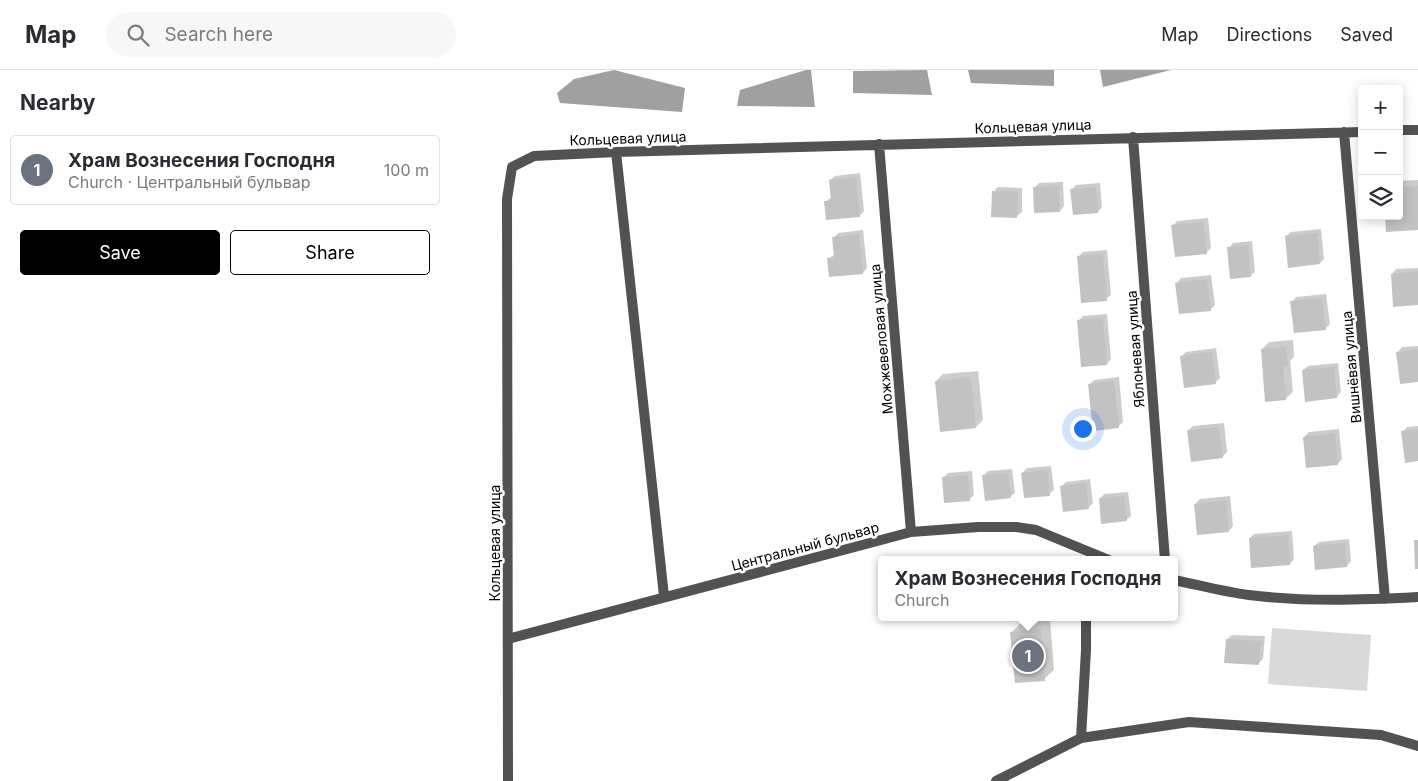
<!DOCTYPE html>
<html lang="en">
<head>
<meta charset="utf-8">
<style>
	body { margin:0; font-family:Inter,sans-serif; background:#f7f7f7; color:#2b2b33 }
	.controls { position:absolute; right:15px; top:15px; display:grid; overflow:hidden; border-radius:5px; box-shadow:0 2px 12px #0003 }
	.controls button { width:45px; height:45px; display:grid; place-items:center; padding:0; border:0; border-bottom:1px solid #e1e1e2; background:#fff; color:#2b2b33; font:25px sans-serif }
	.you { position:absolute; left:632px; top:358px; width:18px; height:18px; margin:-12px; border:4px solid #fff; border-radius:50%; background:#1a73e8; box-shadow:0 0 0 8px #1a73e833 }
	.badge { display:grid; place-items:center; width:32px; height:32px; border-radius:50%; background:#000; color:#fff; font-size:16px; font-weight:700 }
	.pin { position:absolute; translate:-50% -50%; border:2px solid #fff; box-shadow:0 1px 5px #0006 }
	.popup { position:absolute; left:428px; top:486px; width:300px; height:65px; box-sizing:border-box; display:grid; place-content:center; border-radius:5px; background:#fff; filter:drop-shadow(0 1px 4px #0005); font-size:16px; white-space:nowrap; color:#7c7c81 }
	.popup b { font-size:19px; color:#2b2b33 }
	.popup::after { content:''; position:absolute; left:50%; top:100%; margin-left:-10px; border:10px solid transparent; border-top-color:#fff }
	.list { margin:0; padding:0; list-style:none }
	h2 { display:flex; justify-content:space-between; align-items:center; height:65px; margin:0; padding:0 20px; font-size:21px }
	h2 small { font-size:16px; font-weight:400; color:#7c7c81 }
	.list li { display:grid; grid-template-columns:32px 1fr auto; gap:15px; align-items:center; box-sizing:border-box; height:70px; margin:0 10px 10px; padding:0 10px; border:1px solid #e1e1e2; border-radius:5px }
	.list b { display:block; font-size:19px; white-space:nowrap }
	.list p { margin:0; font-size:16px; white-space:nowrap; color:#7c7c81 }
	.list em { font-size:16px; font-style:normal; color:#7c7c81 }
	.actions { display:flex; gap:10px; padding:15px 20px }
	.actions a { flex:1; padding:11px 0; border:1px solid #000; border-radius:5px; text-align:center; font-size:18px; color:#000 }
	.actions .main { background:#000; color:#fff }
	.icon { flex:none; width:28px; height:28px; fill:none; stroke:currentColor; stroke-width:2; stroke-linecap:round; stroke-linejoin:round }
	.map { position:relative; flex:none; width:968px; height:711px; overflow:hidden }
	header { display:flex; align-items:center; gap:30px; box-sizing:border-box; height:70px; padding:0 25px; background:#fff; border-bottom:1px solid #e1e1e2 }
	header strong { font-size:24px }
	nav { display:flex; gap:28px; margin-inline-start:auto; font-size:18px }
	.search { width:350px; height:45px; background:#f7f7f7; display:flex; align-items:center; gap:12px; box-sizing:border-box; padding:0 18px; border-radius:28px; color:#7c7c81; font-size:19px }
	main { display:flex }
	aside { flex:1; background:#fff }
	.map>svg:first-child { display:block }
	.green { fill:#d9d9d9 }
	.water { fill:#a0a0a0 }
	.shadow { fill:#0003 }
	.building { fill:#c2c2c2 }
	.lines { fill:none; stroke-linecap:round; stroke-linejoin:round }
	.minor { stroke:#525252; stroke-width:10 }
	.labels { text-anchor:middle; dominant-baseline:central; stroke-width:5; stroke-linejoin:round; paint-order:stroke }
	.street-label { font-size:14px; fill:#000; stroke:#fff }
</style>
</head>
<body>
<header>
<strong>Map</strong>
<div class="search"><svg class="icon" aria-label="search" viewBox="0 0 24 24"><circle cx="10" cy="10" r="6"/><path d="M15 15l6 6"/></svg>Search here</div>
<nav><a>Map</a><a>Directions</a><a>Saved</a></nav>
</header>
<main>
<aside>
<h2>Nearby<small></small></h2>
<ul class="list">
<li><span class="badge" style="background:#6b7280">1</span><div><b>Храм Вознесения Господня</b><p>Church · Центральный бульвар</p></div><em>100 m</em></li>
</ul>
<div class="actions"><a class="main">Save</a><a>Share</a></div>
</aside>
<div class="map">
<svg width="968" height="711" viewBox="0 0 968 711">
	<rect width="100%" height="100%" fill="#fff"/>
	<path class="green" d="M822,558L921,565L917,621L818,614Z"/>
	<path class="water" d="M164,0L235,18L232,42L110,33L107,23L124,9Z
		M356,0H361L365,37L287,36L290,20Z
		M477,0L482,25L403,23V1Z
		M518,0H604V16L521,13Z
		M650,0H721L653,17Z"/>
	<path class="shadow" d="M410,103L414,141L409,146L375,132L382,127L380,110L385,106Z
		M968,110V158L937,160L949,146V111Z
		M613,112L614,136L610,141L584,118L589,113Z
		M650,113L652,137L648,142L622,120L626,115Z
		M548,117L572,118V142L567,146L543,122Z
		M758,148L761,178L756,183L723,156L727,151Z
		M871,159L874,189L870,193L836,166L841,162Z
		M413,160L417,198L413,203L378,189L385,184L383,168L388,163Z
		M802,171L805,202L800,206L779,178L783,173Z
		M657,180L661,225L656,229L628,187L633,182Z
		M968,198V234L944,236L942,204L946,199Z
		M761,205L765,235L760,240L727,213L731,208Z
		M876,224L880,254L875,259L842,232L846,227Z
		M657,244L661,289L657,294L628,251L633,246Z
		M843,270L844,287L840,291L843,322L835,329L812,279L819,272Z
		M968,276V310L951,312L948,282L952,277Z
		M766,278L770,308L765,313L732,286L736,282Z
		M888,293L891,322L887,327L853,300L858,296Z
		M528,301L533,350L526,357L486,311L493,304Z
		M669,307L673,352L668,357L640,314L644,310Z
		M774,353L777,382L772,387L739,360L743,356Z
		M968,356V390L956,391L953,362L957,357Z
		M889,359L892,389L888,394L854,367L859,362Z
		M601,396L604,420L599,424L572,403L577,398Z
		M562,399L565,423L560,427L533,406L538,401Z
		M522,401L524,425L520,429L493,408L498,403Z
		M640,409L643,433L638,438L612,416L616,412Z
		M678,422L681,446L676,450L650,429L654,424Z
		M780,426L783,456L779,461L745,434L750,429Z
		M842,461L844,489L840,494L800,468L804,464Z
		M899,469L901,491L897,496L864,476L869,472Z
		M600,550L604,600L594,609L562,562L571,553Z
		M782,565L815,566L813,589L809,593L777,569Z"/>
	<path class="building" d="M406,107L410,147L376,150L374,131H381L379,110Z
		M609,116L610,142L584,143L583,117Z
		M968,116V160L936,162L935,146H949V117Z
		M646,117L648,143L623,145L620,119Z
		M542,121L568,122L567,148L541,147Z
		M753,152L757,184L725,187L721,155Z
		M867,163L870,194L838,198L835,166Z
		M409,164L413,204L379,207L377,188H384L382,167Z
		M798,175L801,207L780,209L777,177Z
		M653,184L657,231L631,233L627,186Z
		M968,201V235L943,237L941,204Z
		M757,209L761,241L729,244L725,213Z
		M872,228L876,260L844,263L840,231Z
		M653,248L657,295L631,297L627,250Z
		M836,277L838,296H833L836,330L815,332L811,279Z
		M968,279V312L950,314L946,282Z
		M762,282L766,314L734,318L730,286Z
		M884,297L887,328L855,332L852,300Z
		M521,307L526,358L490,362L485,311Z
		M664,311L669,358L643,361L638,314Z
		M769,357L773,388L741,392L737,360Z
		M968,359V391L955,393L951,361Z
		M885,363L888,395L856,398L853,367Z
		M597,400L600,426L574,428L571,403Z
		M558,403L561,428L535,431L532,405Z
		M518,405L520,431L494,433L492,407Z
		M636,413L639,439L613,442L610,416Z
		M674,426L677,451L651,454L649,428Z
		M776,430L779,462L747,465L744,434Z
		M838,465L840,495L801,498L799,468Z
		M964,470H968V499H965Z
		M895,473L897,497L865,500L863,476Z
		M591,559L595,611L565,613L560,562Z
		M776,569L811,571L809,595L774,593Z"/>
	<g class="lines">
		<path class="minor" d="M949,60H968
			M894,62L935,529
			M683,67L715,490
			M429,74L461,462
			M166,82L214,526
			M724,510C749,515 774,522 799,525C855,532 912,530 968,527
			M58,569L461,462L528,457H566L586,460L659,490
			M631,668L636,580V547
			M58,711L57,129L62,97L84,86L166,82L912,62
			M546,711L631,668L739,652L931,665L968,676"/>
	</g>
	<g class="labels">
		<g class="street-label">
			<text transform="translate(583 56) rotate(-2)">Кольцевая улица</text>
			<text transform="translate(178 68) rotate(-2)">Кольцевая улица</text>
			<text transform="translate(431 269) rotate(-95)">Можжевеловая улица</text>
			<text transform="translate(685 279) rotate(-94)">Яблоневая улица</text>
			<text transform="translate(901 297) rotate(-95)">Вишнёвая улица</text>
			<text transform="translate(44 473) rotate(-90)">Кольцевая улица</text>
			<text transform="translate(355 476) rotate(-15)">Центральный бульвар</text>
		</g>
	</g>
</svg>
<div class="controls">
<button>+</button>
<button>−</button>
<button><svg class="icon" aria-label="layers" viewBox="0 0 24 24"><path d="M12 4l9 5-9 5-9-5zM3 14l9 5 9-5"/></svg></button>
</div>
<div class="you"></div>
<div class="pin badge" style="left:578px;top:586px;background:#6b7280">1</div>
<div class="popup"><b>Храм Вознесения Господня</b>Church</div>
</div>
</main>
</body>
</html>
